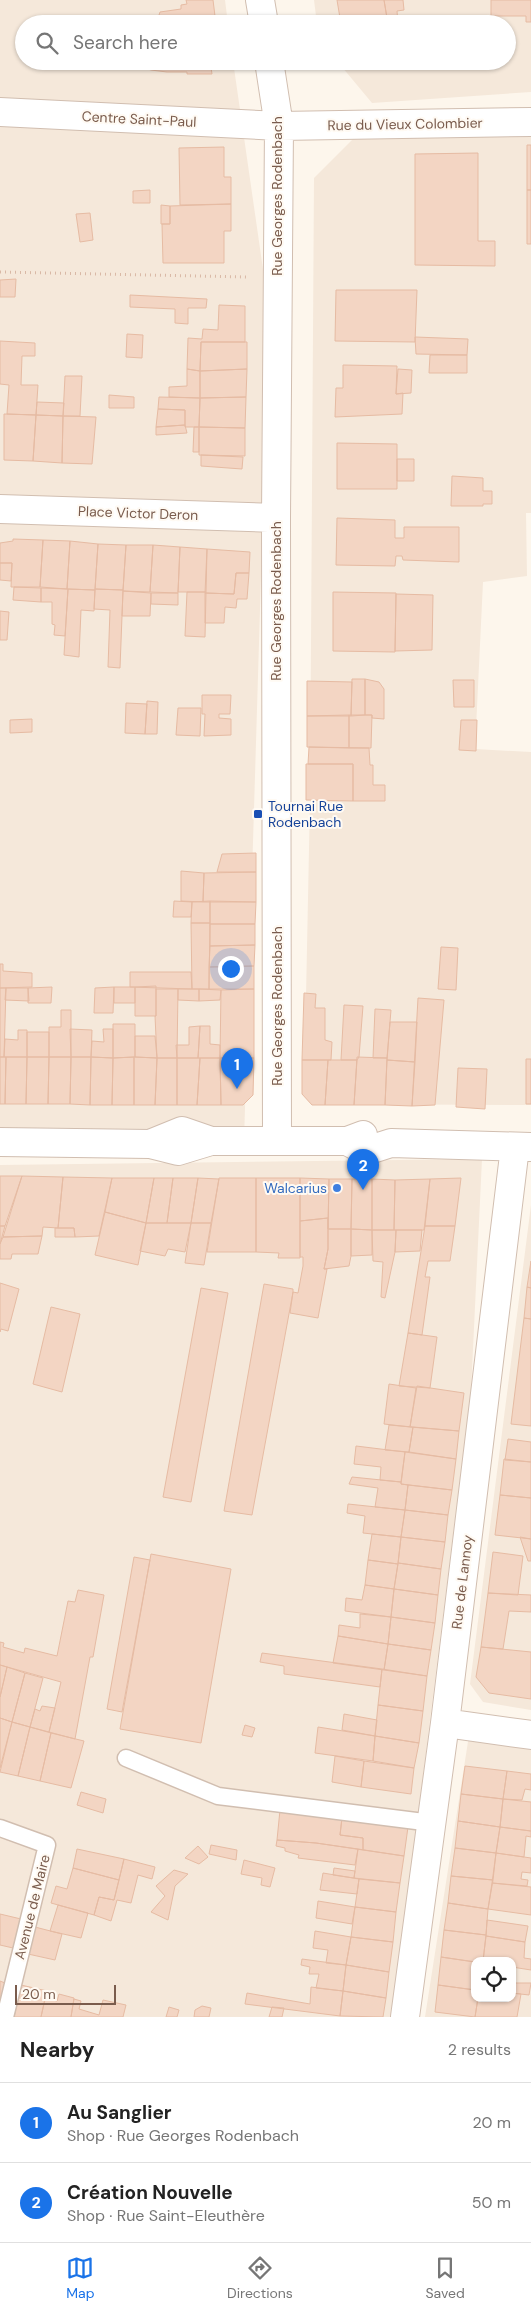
<!DOCTYPE html>
<html lang="en">
<head>
<meta charset="utf-8">
<style>
	body { margin:0; font-family:"DM Sans",sans-serif; background:#f2f2f2; color:#222 }
	.controls { position:absolute; right:15px; bottom:15px; display:grid; overflow:hidden; border-radius:10px; box-shadow:0 1px 4px #0004 }
	.controls button { width:45px; height:45px; display:grid; place-items:center; padding:0; border:0; border-bottom:1px solid #e0e0e0; background:#fff; color:#222; font:25px sans-serif }
	.scale { position:absolute; left:15px; bottom:12px; width:101px; box-sizing:border-box; padding-left:5px; border:2px solid #7a5c4d; border-top:0; font-size:14px; line-height:18px; white-space:nowrap; color:#7a5c4d; -webkit-text-stroke:4px #fffaf3; paint-order:stroke }
	.you { position:absolute; left:230px; top:968px; width:18px; height:18px; margin:-12px; border:4px solid #fff; border-radius:50%; background:#1a73e8; box-shadow:0 0 0 8px #1a73e833 }
	.badge { display:grid; place-items:center; width:32px; height:32px; border-radius:50%; background:#1a73e8; color:#fff; font-size:16px; font-weight:700 }
	.pin { position:absolute; translate:-50% -41px; filter:drop-shadow(0 1px 2px #0008) }
	.pin::after { content:''; position:absolute; top:26px; width:18px; height:15px; background:inherit; clip-path:polygon(0 0,100% 0,50% 100%) }
	.list { margin:0; padding:0; list-style:none }
	h2 { display:flex; justify-content:space-between; align-items:center; height:65px; margin:0; padding:0 20px; font-size:21px }
	h2 small { font-size:16px; font-weight:400; color:#767676 }
	.list li { display:grid; grid-template-columns:32px 1fr auto; gap:15px; align-items:center; box-sizing:border-box; height:80px; padding:0 20px; border-top:1px solid #e0e0e0 }
	.list b { display:block; font-size:19px; white-space:nowrap }
	.list p { margin:0; font-size:16px; white-space:nowrap; color:#767676 }
	.list em { font-size:16px; font-style:normal; color:#767676 }
	.icon { flex:none; width:28px; height:28px; fill:none; stroke:currentColor; stroke-width:2; stroke-linecap:round; stroke-linejoin:round }
	.map { position:relative; flex:none; width:531px; height:2017px; overflow:hidden }
	.search { position:absolute; background:#fff; box-shadow:0 1px 4px #0004; left:15px; right:15px; top:15px; height:55px; display:flex; align-items:center; gap:12px; box-sizing:border-box; padding:0 18px; border-radius:28px; color:#767676; font-size:19px }
	.sheet { height:225px; background:#fff }
	nav { display:flex; justify-content:space-around; align-items:center; box-sizing:border-box; height:70px; border-top:1px solid #e0e0e0; background:#fff; font-size:14px; color:#767676 }
	nav a { display:grid; justify-items:center; gap:2px }
	nav .on { color:#1a73e8 }
	.map>svg:first-child { display:block }
	.residential { fill:#f5e8da; fill-rule:evenodd }
	.building { fill:#f3d5c3; stroke:#e6bba3 }
	.lines { fill:none; stroke-linecap:round; stroke-linejoin:round }
	.lane-casing { stroke:#d1beb0; stroke-width:19 }
	.street-casing { stroke:#d1beb0; stroke-width:30 }
	.path { stroke:#d9b8a5; stroke-width:3; stroke-dasharray:1 4; stroke-linecap:butt }
	.lane { stroke:#fff; stroke-width:16 }
	.street { stroke:#fff; stroke-width:28 }
	.transit-dot { fill:#1a4fb4; stroke:#fffaf3; stroke-width:2 }
	.shop-dot { fill:#3f7fe0; stroke:#fffaf3; stroke-width:2 }
	.labels { text-anchor:middle; dominant-baseline:central; stroke-width:4; stroke-linejoin:round; paint-order:stroke }
	.street-label { font-size:14px; fill:#7a5c4d; stroke:#fffaf3 }
	.transit-label { font-size:14px; fill:#164399; stroke:#fffaf3; text-anchor:start }
	.shop-label { font-size:14px; fill:#366cbe; stroke:#fffaf3; text-anchor:end }
</style>
</head>
<body>
<div class="map">
<svg width="531" height="2017" viewBox="0 0 531 2017">
	<rect width="100%" height="100%" fill="#fdf6ec"/>
	<path class="residential" d="M0,0H225L228,24H24V61H233L269,311L244,1141L0,1142Z
		M314,0H531V92L372,103L337,61H507V24H317Z
		M531,134V513H526L527,576L483,582L475,749L531,752V1105L313,1104L304,1095L310,800L314,178L356,136Z
		M482,1159L471,1391L393,2017H0V1165Z
		M531,1205V1710L483,1702L470,1684Z
		M472,1716L531,1727V2017H425ZM475,1961H512V1998H475Z"/>
	<path class="building" d="M186,0H213L216,24H156L160,12L181,9V5L187,4Z
		M337,0H384L388,24H341Z
		M384,0H403L404,10L397,11L398,24H388Z
		M491,0H531V22H526V16H491Z
		M143,61H210L212,74H187V72H167L151,70L141,67Z
		M527,145H531V190H527Z
		M224,147V177H231V204L180,205L179,148Z
		M478,153V241H495V266L415,265V154Z
		M150,190V203H133V191Z
		M527,190H531V244H527Z
		M231,204V231H224V263H163L162,224H170V206Z
		M161,205L170,206V224H161Z
		M90,213L93,240L80,242L76,214Z
		M16,279L15,297H0V280Z
		M336,290H417L415,342L335,341Z
		M130,295L207,299L206,308H188V324L175,323V309L130,307Z
		M219,305L245,306V342H201L200,371L187,369L188,338L202,339L203,329L218,330Z
		M127,334L143,335L142,358L126,357Z
		M415,337L468,339L467,355L416,354Z
		M0,341L35,343V356H22L21,385H38L36,415L7,414L9,385L0,384Z
		M201,342H247V369L200,371Z
		M430,355H467V373H429Z
		M343,365L397,366L396,394L403,393L402,414L335,417L336,388H343Z
		M187,369L200,371V398L169,397V387L187,386Z
		M247,369L246,397L200,398V371Z
		M398,369L412,370L411,393L396,394Z
		M65,376H82L80,416H63Z
		M109,395L134,397V408H109Z
		M159,397L200,398L199,427H185V410L158,409Z
		M246,397L245,428L199,427L200,398Z
		M37,402L64,403L63,416L36,415Z
		M158,409L185,410V425L156,427Z
		M4,414L36,415L33,461L4,460Z
		M36,415L63,416L62,463L33,461Z
		M63,416L96,417L92,464L62,463Z
		M185,425L187,433L156,435V427Z
		M194,427H199V452H193Z
		M199,427L245,428V456L199,455Z
		M337,443L397,444V489H337Z
		M201,455L243,457L242,469L201,466Z
		M397,459H414V481H397Z
		M452,476L483,478V491H492V504H483V506H451Z
		M337,518L395,520V538H404V527H459V562L403,560L402,556H396L395,566L336,565Z
		M13,539L43,540L40,587H11L12,563H0V543L13,541Z
		M43,540L70,541L67,589L40,587Z
		M70,541L98,544L95,590L67,589Z
		M98,544L126,545L123,590L95,589Z
		M126,545H153L150,592L123,591Z
		M153,545L180,547L178,593L150,592Z
		M180,547L207,549L206,592H178Z
		M207,549L250,552L249,573H236L234,594L205,593Z
		M0,563H12L11,581L0,580Z
		M236,573H249L247,599H237L236,608L225,607L224,623H205V593L234,594Z
		M14,587L41,588V602L13,600Z
		M41,588L68,589L65,636L54,635L55,625L52,624V602H41Z
		M68,589L95,590L94,611L81,610L79,657L64,655Z
		M95,589L123,590L120,668L108,667L110,610L94,609Z
		M123,591L151,593L150,616H122Z
		M187,592H206L205,637L185,636Z
		M333,592L396,593L395,652L333,651Z
		M151,593H178V605L151,604Z
		M396,594L433,595L432,650L395,651Z
		M0,611L9,612L7,640H0Z
		M352,679H365V715L351,716Z
		M365,679L379,682L384,689V719L372,718V715H365Z
		M453,680H474V707H454Z
		M307,681L352,682L351,716H307Z
		M202,695H231L230,714H219V718L231,719V735L204,736L205,714H202Z
		M147,701L158,702L157,734H145Z
		M126,703L147,704L145,734L125,733Z
		M178,708H201L200,736L176,735Z
		M349,715V748L307,747V716Z
		M349,715H372L371,748H349Z
		M32,719V732L10,733V720Z
		M461,720H477L476,751L459,750Z
		M309,747L369,748L370,765H373V785H385V801H353V764H308Z
		M306,764H353V801L306,800Z
		M256,853V872H217L222,854Z
		M181,871L204,873L203,902L181,901Z
		M256,872V902H203L204,873Z
		M174,901L192,902L191,917H173Z
		M210,901V923H191L192,902Z
		M210,901L256,902L255,924H210Z
		M191,923H210L209,989H192Z
		M210,924H255V945L210,946Z
		M255,945L254,966L209,967L210,946Z
		M441,947L458,948L456,990L438,989Z
		M0,964H3V971L32,973V987L0,988Z
		M254,966V989H209V967Z
		M130,972H191L192,989L130,987Z
		M156,986V1016H135V987Z
		M52,987L51,1003H28V988Z
		M114,987L113,1013H94L95,988Z
		M114,987H135V1003H114Z
		M0,988H6L4,1057H0Z
		M6,988H28L29,1001L5,1000Z
		M156,989H178L177,1058H157L155,1016H156Z
		M178,989H199V1001L178,1000Z
		M199,989L221,990L220,1000L199,1001Z
		M254,989V1058H220L221,990Z
		M304,993L316,994L315,1008H325V1040L332,1042L331,1060H302Z
		M418,998L444,1000L435,1105L412,1106Z
		M344,1005L363,1006L359,1057L357,1060H341Z
		M375,1009L391,1010L387,1058H373Z
		M61,1010H71V1057H49V1027H61Z
		M390,1022H417L415,1062L387,1060Z
		M113,1024H135V1057L113,1058Z
		M200,1026H210V1044L220,1045V1058H198Z
		M200,1026L198,1058H177L176,1045H189V1027Z
		M70,1029L92,1030L91,1057H71Z
		M103,1029H113V1058L91,1057L92,1041L104,1042Z
		M18,1030H27V1057H4L5,1039L18,1040Z
		M27,1032H49V1057H27Z
		M135,1036H155L157,1058L135,1057Z
		M0,1057H6L5,1104H0Z
		M6,1057H27L26,1104H5Z
		M27,1057H49L48,1104H26Z
		M49,1057H71L70,1104H48Z
		M71,1057H91L90,1105L70,1104Z
		M91,1057L113,1058L112,1105H90Z
		M134,1057L157,1058L155,1105H134Z
		M134,1057V1105H112L113,1058Z
		M357,1057L387,1058L385,1105H354Z
		M157,1058H177V1105H155Z
		M177,1058H200L197,1105H177Z
		M200,1058H220L221,1105H197Z
		M220,1058H254L253,1095L243,1105H221Z
		M526,1059H531V1104H526Z
		M302,1060H328L325,1105H312L302,1094Z
		M328,1060H357L354,1105H325Z
		M387,1060L415,1062L412,1106L385,1105Z
		M458,1068L487,1069L485,1109L456,1107Z
		M0,1176H22L5,1226H0Z
		M22,1176L63,1177L58,1228L43,1227L42,1236L3,1237Z
		M63,1177L112,1178L99,1236L75,1237L74,1228H58Z
		M112,1178H154L146,1223L105,1212Z
		M154,1178H173L167,1223H146Z
		M173,1178H198L191,1223H167Z
		M198,1178L219,1179L211,1223H191Z
		M219,1178H256V1252H207Z
		M256,1178H300V1258H278L279,1253L256,1252Z
		M300,1178L329,1179L328,1229V1218L300,1221Z
		M461,1178L455,1226H425L430,1179Z
		M329,1179H352L351,1229H328Z
		M352,1179H372V1230L351,1229Z
		M372,1179L395,1180L394,1230H372Z
		M430,1179L424,1230H394L395,1180Z
		M105,1212L146,1223L138,1265L95,1255Z
		M328,1218V1249L324,1269H327L318,1318L290,1313L293,1292L298,1293L303,1266V1257H300V1221Z
		M146,1223H191L185,1252L168,1249L165,1256L140,1251Z
		M191,1223H211L204,1265L185,1263Z
		M0,1226H5L0,1244Z
		M425,1226H455L450,1261H428L425,1277H430L422,1335L408,1333Z
		M55,1228H74L75,1237H55Z
		M328,1229H351V1256L349,1266L324,1269L328,1249Z
		M351,1229L372,1230V1255L351,1256Z
		M372,1230H396L395,1252L385,1298L381,1297L383,1262L373,1261Z
		M396,1230H422L420,1251L395,1252Z
		M42,1236L38,1254H12L11,1259H0V1244L3,1237Z
		M531,1261V1288L527,1287Z
		M0,1283L19,1289L8,1331L1,1329L0,1332Z
		M264,1284L293,1289V1292L252,1515L224,1511Z
		M527,1287L531,1288V1319L524,1318Z
		M201,1288L228,1293L191,1502L163,1497Z
		M51,1307L80,1314L62,1392L33,1384Z
		M524,1318L531,1319V1426L511,1424Z
		M408,1333L437,1337L430,1388L399,1386Z
		M389,1384L416,1388L410,1427L384,1424Z
		M417,1386L464,1393L459,1431L410,1427Z
		M389,1425L413,1427L409,1452L385,1450Z
		M413,1427L459,1431L456,1459L409,1452Z
		M508,1439L531,1442V1462L505,1460Z
		M356,1446L405,1452L401,1482L380,1480L381,1467L354,1464Z
		M405,1452L456,1459L452,1490L401,1484Z
		M504,1459L531,1462V1498L500,1495Z
		M352,1477L401,1482V1484L408,1485L405,1510L375,1507L378,1488L349,1484Z
		M408,1485L452,1490L448,1515L405,1510Z
		M500,1495L531,1498V1539L495,1535Z
		M348,1504L405,1510L401,1537L363,1533L365,1516L347,1513Z
		M405,1510L448,1515L445,1542L401,1537Z
		M372,1534L401,1537L398,1564L368,1560Z
		M401,1537L445,1542L441,1569L398,1563Z
		M520,1537L531,1539V1561H528Z
		M493,1552L523,1556L518,1595L488,1593Z
		M151,1554L231,1569L201,1743L120,1729Z
		M134,1557L150,1560L122,1712L107,1709Z
		M368,1560L398,1564L394,1589L365,1585Z
		M398,1563L441,1569L438,1595L394,1589Z
		M365,1585L394,1589L391,1617L345,1611L346,1598L362,1600Z
		M394,1589L438,1595L435,1623L391,1617Z
		M78,1590L104,1595L93,1657H90L75,1739L49,1732L61,1682L0,1665V1642L4,1643L3,1647L24,1653L25,1648L57,1656L68,1601L75,1602Z
		M488,1593L531,1595V1612L509,1611L503,1649L481,1647Z
		M360,1614L391,1617L388,1644L338,1636L339,1625L360,1628Z
		M391,1617L435,1623L431,1650L388,1644Z
		M338,1636L388,1644L384,1670L333,1663Z
		M388,1644L431,1650L427,1676L384,1670Z
		M481,1647L531,1652V1699L489,1693L476,1677Z
		M262,1653L382,1669L380,1687L284,1674V1666L260,1662Z
		M0,1665L7,1667L0,1697Z
		M7,1667L25,1673L12,1722L0,1718V1697Z
		M382,1669L427,1676L423,1711L378,1705Z
		M25,1673L43,1678L30,1727L12,1722Z
		M378,1705L423,1711L419,1743L375,1736Z
		M42,1706L55,1708L49,1732L30,1727L35,1709L40,1711Z
		M344,1714L377,1720L375,1736L342,1730Z
		M0,1718L12,1722L0,1768Z
		M12,1722L30,1727L18,1776L0,1772Z
		M245,1725L255,1728L252,1737L242,1735Z
		M30,1727L51,1733L40,1781L18,1776Z
		M318,1727L375,1736L373,1761L315,1753Z
		M51,1733L84,1741L71,1788L40,1781Z
		M375,1736L419,1743L414,1768L373,1761Z
		M335,1756L364,1761L361,1787L332,1782Z
		M364,1761L414,1768L411,1794L361,1787Z
		M465,1766L507,1771L503,1799L461,1794Z
		M507,1771L531,1774V1790L525,1789L522,1800L503,1799Z
		M81,1792L106,1799L103,1813L77,1805Z
		M461,1794L503,1799L500,1827L458,1821Z
		M503,1799L531,1802V1831L500,1827Z
		M280,1810L342,1818L340,1835L363,1838V1850L316,1843L277,1840Z
		M342,1818L408,1827L404,1856L363,1850V1838L340,1835Z
		M458,1821L500,1827L496,1853L455,1848Z
		M500,1827L531,1831V1837L526,1836L524,1857L496,1853Z
		M277,1840L316,1843L358,1849L355,1865L298,1858L299,1855L285,1851V1848L276,1846Z
		M211,1845L237,1850L236,1860L209,1854Z
		M198,1846L208,1857L199,1864L185,1858Z
		M455,1848L496,1853L493,1880L451,1876Z
		M77,1849L124,1859L119,1880L73,1868Z
		M358,1849L404,1856L400,1883L354,1878Z
		M496,1853L531,1858V1873L522,1872L521,1879L528,1880L527,1886L492,1883Z
		M124,1859L155,1867L152,1879L138,1875L131,1903L117,1900L111,1921L94,1915L99,1897L114,1900Z
		M244,1860L275,1868L270,1887L261,1885L262,1878L241,1874Z
		M73,1868L119,1880L114,1900L99,1897L94,1915L51,1903L56,1886L67,1889Z
		M334,1868L355,1871L354,1878L333,1875Z
		M174,1870L188,1874L175,1886L168,1920L151,1912L165,1896L156,1886Z
		M323,1873L359,1879L357,1894L320,1890Z
		M451,1876L493,1880L488,1909L448,1903Z
		M359,1879L400,1883L396,1912L355,1907Z
		M492,1883L531,1887V1915L488,1909Z
		M318,1901L355,1907L352,1924L316,1918Z
		M448,1903L488,1909L486,1935L444,1930Z
		M58,1905L88,1913L81,1938L50,1931Z
		M355,1907L396,1912L393,1942L351,1937Z
		M0,1914L21,1919L13,1948L0,1945Z
		M487,1920L528,1926L525,1942L486,1936Z
		M35,1927L62,1934L55,1960L28,1954Z
		M444,1930L486,1935L483,1961L475,1962L441,1957Z
		M315,1931L351,1937L346,1965L326,1963L328,1950L313,1948Z
		M486,1936L525,1942L524,1958L531,1959V1970L512,1967V1961H483Z
		M351,1937L393,1942L389,1972L346,1965Z
		M441,1957L475,1962V1990L438,1985Z
		M302,1959L346,1965L343,1991L316,1988L319,1974H309L310,1967L301,1965Z
		M346,1965L389,1972L386,1998L343,1991Z
		M512,1978L515,1979L514,1983H531L529,1995L512,1993Z
		M0,1981L5,1983L0,2005Z
		M21,1985L47,1991L41,2017H14Z
		M438,1985L475,1990V1998H478L475,2017L435,2012Z
		M311,1987L343,1991L340,2016L245,2004L247,1993L310,2004Z
		M343,1991L386,1998L383,2017L340,2016Z
		M512,1993L521,1994L517,2017H475L478,1998H512Z
		M59,1994L74,1998L71,2017H41L45,1998L57,2001Z
		M74,1999L81,2001L79,2009L99,2015L103,2000L126,2005L123,2017H71Z
		M202,2006L211,2008L209,2017H194L195,2010Z
		M169,2007L179,2010L177,2017H166Z
		M272,2007L284,2008L282,2017H269Z"/>
	<g class="lines">
		<g class="lane-casing">
			<path id="lane" d="M126,1758L218,1796L432,1823
				M0,1828L47,1845L5,2017"/>
		</g>
		<g class="street-casing">
			<path id="street" d="M260,0L264,24
				M269,61L279,126L276,518L277,1141
				M0,112L279,126L531,122
				M0,509L276,518
				M211,1141H347L363,1135
				M347,1141L366,1151L391,1143L531,1147
				M0,1142L150,1144L178,1151L211,1141L182,1131L150,1144
				M445,1723L531,1735
				M405,2017L445,1723L515,1147"/>
		</g>
		<path class="path" d="M0,272L247,277"/>
		<use href="#lane" class="lane"/>
		<use href="#street" class="street"/>
	</g>
	<rect class="transit-dot" x="253" y="809" width="10" height="10" rx="2.5"/>
	<circle class="shop-dot" cx="337" cy="1188" r="5"/>
	<g class="labels">
		<g class="street-label">
			<text transform="translate(139 119) rotate(3)">Centre Saint-Paul</text>
			<text transform="translate(405 124) rotate(-1)">Rue du Vieux Colombier</text>
			<text transform="translate(277 196) rotate(-90)">Rue Georges Rodenbach</text>
			<text transform="translate(138 513) rotate(2)">Place Victor Deron</text>
			<text transform="translate(276 601) rotate(-90)">Rue Georges Rodenbach</text>
			<text transform="translate(277 1006) rotate(-90)">Rue Georges Rodenbach</text>
			<text transform="translate(462 1582) rotate(-83)">Rue de Lannoy</text>
			<text transform="translate(32 1907) rotate(-76)">Avenue de Maire</text>
		</g>
		<g class="transit-label">
			<text x="268" y="806">Tournai Rue<tspan x="268" dy="16">Rodenbach</tspan></text>
		</g>
		<g class="shop-label">
			<text x="327" y="1188">Walcarius</text>
		</g>
	</g>
</svg>
<div class="controls">
<button><svg class="icon" aria-label="locate" viewBox="0 0 24 24"><circle cx="12" cy="12" r="6"/><path d="M12 2v4M12 18v4M2 12h4M18 12h4"/></svg></button>
</div>
<div class="scale">20 m</div>
<div class="you"></div>
<div class="pin badge" style="left:237px;top:1089px">1</div>
<div class="pin badge" style="left:363px;top:1190px">2</div>
<div class="search"><svg class="icon" aria-label="search" viewBox="0 0 24 24"><circle cx="10" cy="10" r="6"/><path d="M15 15l6 6"/></svg>Search here</div>
</div>
<section class="sheet">
<h2>Nearby<small>2 results</small></h2>
<ul class="list">
<li><span class="badge">1</span><div><b>Au Sanglier</b><p>Shop · Rue Georges Rodenbach</p></div><em>20 m</em></li>
<li><span class="badge">2</span><div><b>Création Nouvelle</b><p>Shop · Rue Saint-Eleuthère</p></div><em>50 m</em></li>
</ul>
</section>
<nav>
<a class="on"><svg class="icon" aria-label="map" viewBox="0 0 24 24"><path d="M3 6l6-2 6 2 6-2v14l-6 2-6-2-6 2zM9 4v14M15 6v14"/></svg>Map</a>
<a><svg class="icon" aria-label="directions" viewBox="0 0 24 24"><path d="M12 3l9 9-9 9-9-9zM9 14v-3h6M13 9l2 2-2 2"/></svg>Directions</a>
<a><svg class="icon" aria-label="saved" viewBox="0 0 24 24"><path d="M7 4h10v16l-5-4-5 4z"/></svg>Saved</a>
</nav>
</body>
</html>
